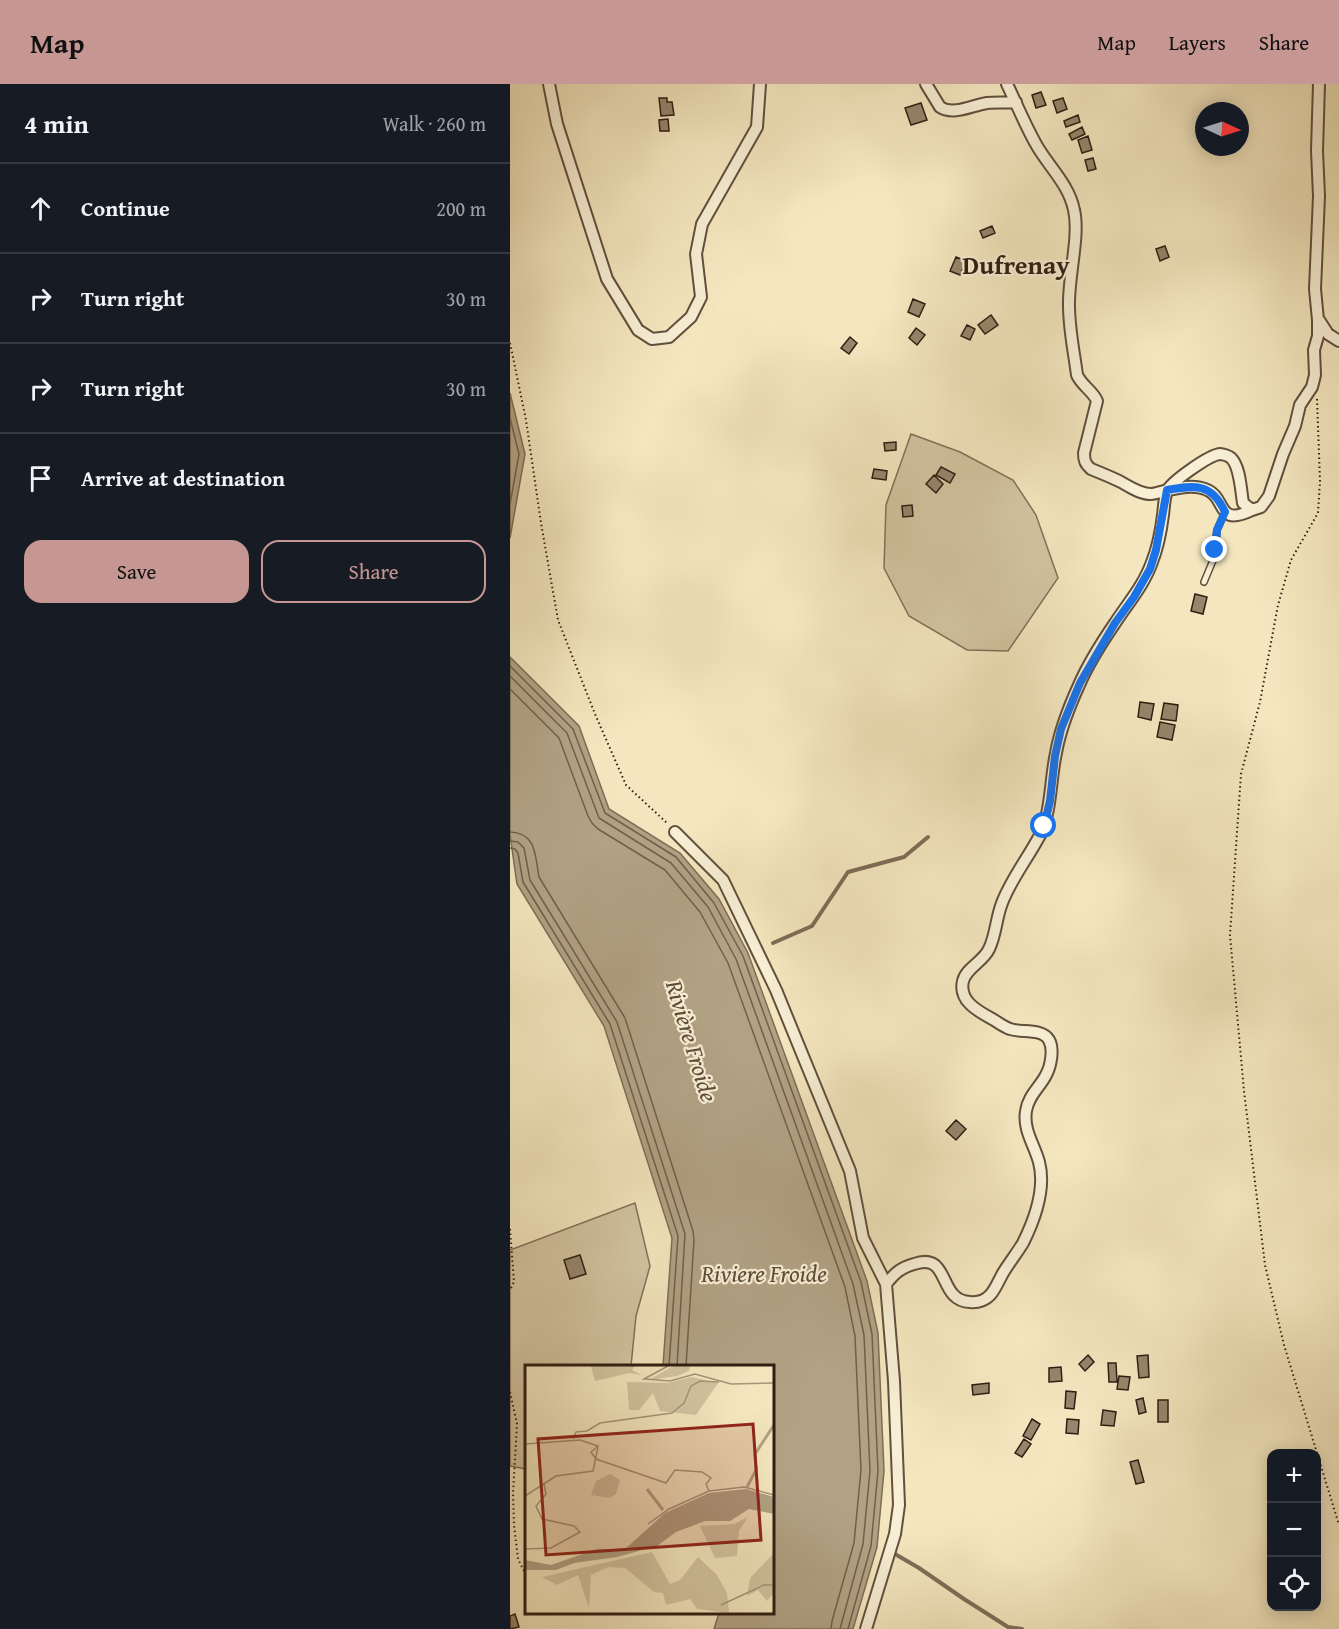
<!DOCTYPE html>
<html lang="en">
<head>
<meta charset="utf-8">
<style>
	body { margin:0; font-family:"Gentium Book Plus",serif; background:#20242c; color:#f1f3f6 }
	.controls { position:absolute; right:18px; bottom:18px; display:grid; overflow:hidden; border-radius:12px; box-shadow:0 3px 15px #0003 }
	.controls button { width:54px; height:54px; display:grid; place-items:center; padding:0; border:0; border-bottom:2px solid #363941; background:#171b24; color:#f1f3f6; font:30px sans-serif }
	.compass { position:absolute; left:685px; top:18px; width:54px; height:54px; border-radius:50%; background:#171b24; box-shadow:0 3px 15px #0003; rotate:94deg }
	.stop { position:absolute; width:18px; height:18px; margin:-14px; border:4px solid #1a73e8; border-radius:50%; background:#fff }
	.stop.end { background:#1a73e8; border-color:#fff; box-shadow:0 2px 6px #0008 }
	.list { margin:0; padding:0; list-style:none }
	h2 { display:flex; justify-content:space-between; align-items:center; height:78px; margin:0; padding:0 24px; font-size:26px }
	h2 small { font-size:20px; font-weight:400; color:#9ea1a6 }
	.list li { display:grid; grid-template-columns:39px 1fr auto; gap:18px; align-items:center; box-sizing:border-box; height:90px; padding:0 24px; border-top:2px solid #363941 }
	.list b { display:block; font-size:22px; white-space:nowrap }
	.list em { font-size:20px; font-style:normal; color:#9ea1a6 }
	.actions { display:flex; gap:12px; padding:18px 24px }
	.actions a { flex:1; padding:14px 0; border:2px solid #c59692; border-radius:18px; text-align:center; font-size:21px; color:#c59692 }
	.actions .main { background:#c59692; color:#111 }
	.icon { flex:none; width:33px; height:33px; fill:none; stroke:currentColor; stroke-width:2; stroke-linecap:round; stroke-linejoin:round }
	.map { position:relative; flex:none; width:829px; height:1545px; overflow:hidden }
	header { display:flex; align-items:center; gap:36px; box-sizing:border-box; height:84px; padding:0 30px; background:#c59692; color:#111 }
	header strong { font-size:28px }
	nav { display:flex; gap:33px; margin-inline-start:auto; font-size:21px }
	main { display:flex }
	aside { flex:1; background:#171b24 }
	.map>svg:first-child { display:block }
	.green { fill:#d3c5a2; stroke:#82715a; stroke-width:1.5 }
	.water { fill:#b1a284; stroke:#7d6d56; stroke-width:1.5 }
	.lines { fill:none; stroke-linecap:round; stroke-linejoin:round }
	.shore { stroke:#70604b; stroke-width:1.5 }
	.stream { stroke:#7d6d56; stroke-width:4 }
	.building { fill:#96866c; stroke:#301d12; stroke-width:1.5 }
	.lane-casing { stroke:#61503d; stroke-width:8 }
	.street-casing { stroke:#61503d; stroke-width:14 }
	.path { stroke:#301d12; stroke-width:2; stroke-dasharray:1.5 3; stroke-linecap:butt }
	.lane { stroke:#f8efd5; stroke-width:5 }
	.street { stroke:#f8efd5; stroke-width:10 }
	.route { stroke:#1a73e8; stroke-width:8 }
	.labels { text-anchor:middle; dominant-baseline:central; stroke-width:4.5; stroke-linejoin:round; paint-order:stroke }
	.water-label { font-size:24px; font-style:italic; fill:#5d4c3a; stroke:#f8efd5 }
	.quarter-label { font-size:26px; font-weight:bold; fill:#301d12; stroke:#f8efd5 }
	.inset-river { fill:none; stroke:#b1a284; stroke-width:3 }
	.inset-road { fill:none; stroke:#a6967a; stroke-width:1.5 }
	.view { fill:#8f2418; fill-opacity:0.15; stroke:#8f2418; stroke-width:3 }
	.inset-edge { fill:none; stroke:#301d12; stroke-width:3 }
</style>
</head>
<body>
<header>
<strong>Map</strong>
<nav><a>Map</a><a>Layers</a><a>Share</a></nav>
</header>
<main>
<aside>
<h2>4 min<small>Walk · 260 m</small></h2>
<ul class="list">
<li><svg class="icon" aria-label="ahead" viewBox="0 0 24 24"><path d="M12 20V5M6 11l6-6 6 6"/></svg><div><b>Continue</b></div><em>200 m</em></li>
<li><svg class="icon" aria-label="right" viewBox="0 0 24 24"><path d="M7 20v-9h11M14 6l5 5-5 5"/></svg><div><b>Turn right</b></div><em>30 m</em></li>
<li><svg class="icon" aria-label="right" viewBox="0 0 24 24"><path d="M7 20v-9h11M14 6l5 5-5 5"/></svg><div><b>Turn right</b></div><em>30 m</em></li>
<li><svg class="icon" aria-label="arrive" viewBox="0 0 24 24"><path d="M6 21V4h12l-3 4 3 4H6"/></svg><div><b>Arrive at destination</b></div></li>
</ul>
<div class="actions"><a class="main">Save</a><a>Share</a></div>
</aside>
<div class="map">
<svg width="829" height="1545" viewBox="0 0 829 1545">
	<rect width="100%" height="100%" fill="#f4e7bf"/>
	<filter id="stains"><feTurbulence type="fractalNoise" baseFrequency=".00333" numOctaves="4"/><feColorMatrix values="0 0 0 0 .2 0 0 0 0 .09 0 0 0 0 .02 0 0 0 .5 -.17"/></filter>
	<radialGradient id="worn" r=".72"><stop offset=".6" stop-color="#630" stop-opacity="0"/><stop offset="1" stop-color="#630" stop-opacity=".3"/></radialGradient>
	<path class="green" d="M401,350L450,368L503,396L526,431L548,494L498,567L457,566L399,532L374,484L376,421Z
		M125,1119L140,1182L126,1232L121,1282H16V1385L0,1382V1166Z"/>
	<path class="water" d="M0,309L15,370L0,454Z
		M0,573L69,642L99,725L170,769L209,815L238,869L357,1197L368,1249L374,1387L367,1463L343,1545H204L209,1529L262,1528V1282H153L162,1154L94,942L7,800L0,751Z"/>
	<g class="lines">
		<path class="shore" d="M0,334L9,370L0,420
			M0,582L63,645L95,729L166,773L204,819L233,872L351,1198L362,1250L368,1387L361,1462L338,1545
			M0,592L57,649L89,734L161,779L198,823L226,875L343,1200L354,1251L360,1387L353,1460L330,1545
			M0,605L49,654L78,732L82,739L88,745L155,786L190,828L218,879L335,1203L345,1252L351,1386L344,1459L322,1537L321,1545
			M0,748C27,749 25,772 29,793L115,934L183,1147L184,1156L176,1282
			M0,757L8,758L14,764L20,796L107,938L175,1150L167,1282
			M0,764L5,765L8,769L13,798L100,940L168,1152L159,1282"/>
		<path class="stream" d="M263,859L302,842L338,788L394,773L418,753
			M385,1470L409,1484L454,1515L498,1543L512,1545"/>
	</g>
	<path class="building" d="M531,8L536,21L526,24L522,11Z
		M149,14H157V18H162L164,31L151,32Z
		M553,14L557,25L547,29L543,17Z
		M411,19L417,36L401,41L395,24Z
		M568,31L570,38L556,43L554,37Z
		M158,35L159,47H150L149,36Z
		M572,43L575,50L562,56L559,50Z
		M578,52L582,66L572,69L568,56Z
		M583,74L586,85L578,87L575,76Z
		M482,142L485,149L473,154L470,147Z
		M655,162L659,173L650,177L646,165Z
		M446,173L456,177L450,191L440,187Z
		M403,215L415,220L409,233L398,228Z
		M481,231L488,241L475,250L468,241Z
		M457,241L465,245L460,256L451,252Z
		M406,244L415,251L407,261L399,254Z
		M340,253L347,259L339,270L331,264Z
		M386,358V366L375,367L374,359Z
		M431,383L445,390L440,399L426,391Z
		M364,385L377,387L376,396L362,394Z
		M424,391L433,400L426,409L416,400Z
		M402,421L403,432L393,433L392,422Z
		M685,510L697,513L693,530L681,527Z
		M630,618L644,620L641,636L628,633Z
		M654,619L668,621L666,637L651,635Z
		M650,638L665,641L662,656L647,653Z
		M446,1036L456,1045L446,1056L436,1047Z
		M70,1171L76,1190L60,1195L54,1176Z
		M578,1271L584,1278L575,1287L569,1280Z
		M638,1271L639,1293L629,1294L627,1272Z
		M598,1279H606L607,1298H599Z
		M551,1283L552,1297L539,1298V1284Z
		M609,1292L620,1293L618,1306L607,1305Z
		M479,1299V1309L463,1311L462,1301Z
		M556,1307L566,1308L564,1325L555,1324Z
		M633,1314L636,1328L629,1330L626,1316Z
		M648,1316H658V1338H648Z
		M593,1326L606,1328L604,1342L591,1341Z
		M522,1335L530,1340L521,1356L513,1352Z
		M557,1335L569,1336L568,1350L556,1349Z
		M514,1355L521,1360L512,1373L505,1369Z
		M628,1376L634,1398L626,1400L620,1378Z
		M5,1530L9,1543L0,1545V1532Z"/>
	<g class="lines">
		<g class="lane-casing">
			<path id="lane" d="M694,498L704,474L707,446L715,428"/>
		</g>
		<g class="street-casing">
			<path id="street" d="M39,0L47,40L97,195L128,246L142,255L159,253L181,233L191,213L186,170L192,140L247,43L250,0
				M416,0L430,23C443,32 463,21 477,19C486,18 496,19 506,18
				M497,0C507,21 516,43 527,62C540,84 559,101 564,126C570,152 558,193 559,222C559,245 564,268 567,291C572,302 583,307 587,317L574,369C574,376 575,380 581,385C591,389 601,393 611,398C620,403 630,410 641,410C645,410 650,408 654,407C667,404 683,400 695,405C718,413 705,444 742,426
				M809,236L818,250L829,257
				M165,748L213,796L266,906L340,1087L353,1154L376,1200L384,1297L389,1421L385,1450L356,1545
				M376,1200C385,1189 390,1184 404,1180C441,1167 427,1217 460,1218C468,1219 476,1216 481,1210C486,1204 489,1196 493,1189C499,1179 507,1169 513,1159C525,1135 536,1105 529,1078C524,1060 513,1046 516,1027C518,1012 530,1003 536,991C541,982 544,965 539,956C532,944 511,949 500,945C494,943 489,939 484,936C470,928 448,918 453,897C456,884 473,878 479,865C486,851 486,834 492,819C501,795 518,774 530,751C542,725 540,696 546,669C550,646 559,623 569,601C578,580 592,558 605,539C618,519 634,501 642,478C648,463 651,447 653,431C654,424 654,414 657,407C661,398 699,371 710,370C713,370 719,372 721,374C730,382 731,407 733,419L742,426L751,423L759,412L773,370L785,342L790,321L802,303L805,291L804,266L808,252V236L805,205L809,112L807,67L809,0"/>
		</g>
		<path class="path" d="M0,259L16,336L31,439L48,536L85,630L116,701L157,739
			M807,315L810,397L808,429L781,476L768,521L750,618L731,690L720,851L734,1007L755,1181L774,1261L829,1441
			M0,1145L4,1198L0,1206
			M0,1308L7,1340L3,1409L4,1441L8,1475L16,1491"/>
		<use href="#lane" class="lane"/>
		<use href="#street" class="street"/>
	</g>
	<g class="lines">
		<path class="route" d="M534,742L540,717L545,672L551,645L570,599L605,539L624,513L640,485L646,466L657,406C685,401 702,399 715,428L707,446L705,466"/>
	</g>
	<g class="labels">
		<g class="water-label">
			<text transform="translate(182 957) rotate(73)">Rivière Froide</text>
			<text x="254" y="1189">Riviere Froide</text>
		</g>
		<g class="quarter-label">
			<text x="506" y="180">Dufrenay</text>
		</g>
	</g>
	<g transform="translate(15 1281)">
		<rect width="249" height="249" fill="#f4e7bf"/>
		<path d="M66,1H110L107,5L117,10L104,8L70,16ZM148,1H165L164,6L152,11L124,15ZM166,12L193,18L171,50L135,46L128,28L114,45H104L102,17L143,18ZM85,109L95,115L91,129L85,133L66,130L71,116ZM223,152L214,166L212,191L190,193L175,161L209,159ZM127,187L145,219L155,215L173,192L192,210L202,228L204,248L172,244L165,234L141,240L138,228L129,227L100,203L83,202L66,210L64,243L53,210L32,220L17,212ZM249,188V228L242,236L233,225L222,231L225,213Z" fill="#d3c5a2"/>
		<path d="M221,124L249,132V149L224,144L205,156H180L151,167L132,181L92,192L49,198L31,205H0V195L26,200L72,184H100L140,148L184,128Z" fill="#b1a284"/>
		<path class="inset-river" d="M222,122L231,105L230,89L249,60M122,124L138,145"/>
		<path class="inset-road" d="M143,1L119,14L145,16L170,9L206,19L249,18M48,74L51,67L62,66L75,58L147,48L159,38L166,21L175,16L194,17M0,79L55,75L73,81L66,87L71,94L141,118L150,105L177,107L186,113L181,119L184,126M0,131L31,111L68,106L73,82M123,159L144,144L184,126L219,122L249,130M0,184L26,183L55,167L49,161L17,154L11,141L21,129L19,119M196,240L239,220H249"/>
		<path class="view" d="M228,59L236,175L21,190L13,74Z"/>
		<rect width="249" height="249" class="inset-edge"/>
	</g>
	<rect width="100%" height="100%" filter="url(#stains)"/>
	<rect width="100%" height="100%" fill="url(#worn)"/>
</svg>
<div class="controls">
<button>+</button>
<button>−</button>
<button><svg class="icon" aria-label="locate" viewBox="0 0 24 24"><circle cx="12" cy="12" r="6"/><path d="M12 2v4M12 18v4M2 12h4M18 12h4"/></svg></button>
</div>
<svg class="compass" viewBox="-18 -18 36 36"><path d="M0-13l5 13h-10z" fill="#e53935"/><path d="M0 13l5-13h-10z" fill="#9ea1a6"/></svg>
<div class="stop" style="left:534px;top:742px"></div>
<div class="stop end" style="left:705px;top:466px"></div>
</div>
</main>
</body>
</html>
